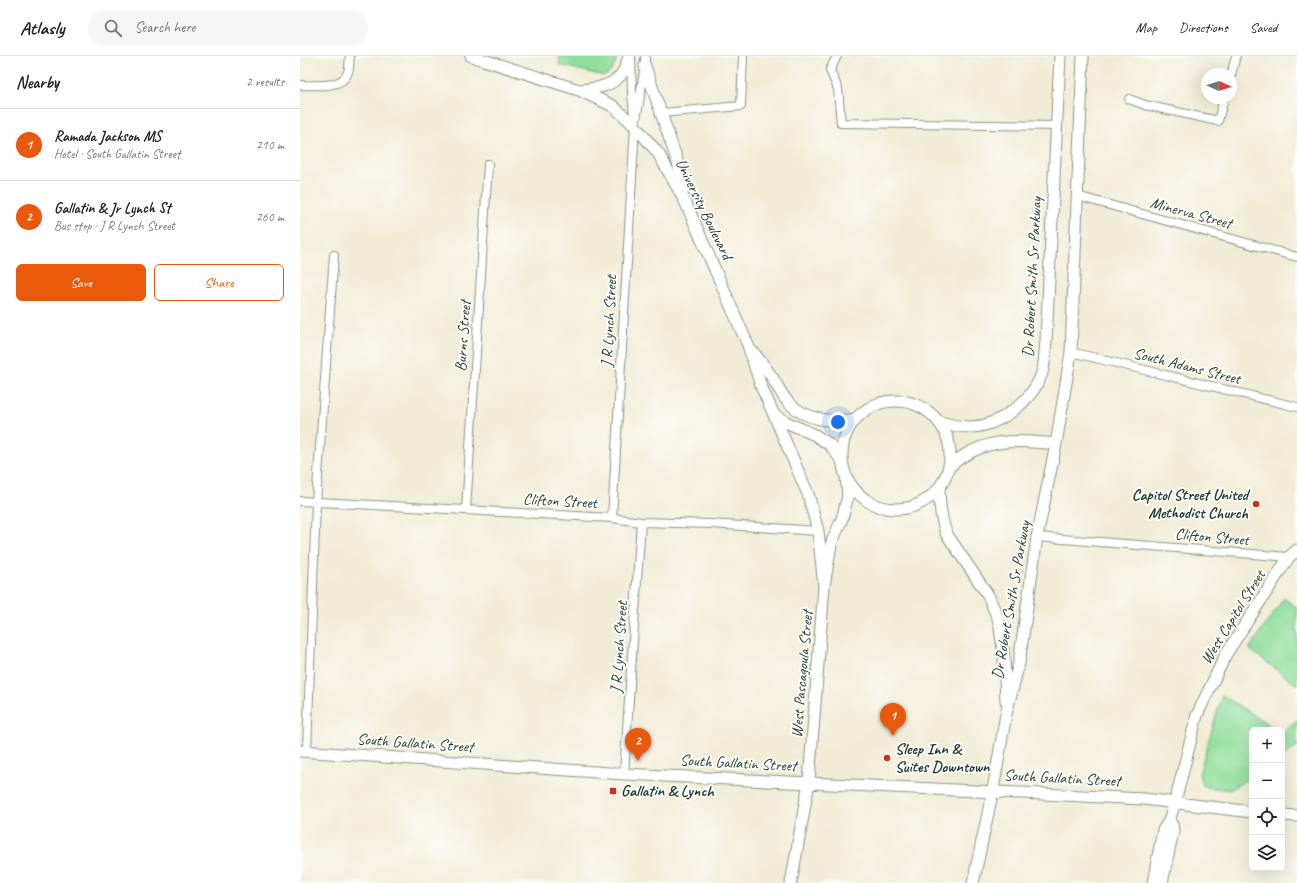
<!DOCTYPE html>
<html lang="en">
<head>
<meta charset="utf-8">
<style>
	body { margin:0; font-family:Caveat,sans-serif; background:#f6f6f6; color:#202124 }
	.controls { position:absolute; right:12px; bottom:12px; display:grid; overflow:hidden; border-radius:6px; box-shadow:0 4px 16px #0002 }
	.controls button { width:36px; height:36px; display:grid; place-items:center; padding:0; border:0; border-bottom:1px solid #e0e0e0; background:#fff; color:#202124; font:20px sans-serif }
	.compass { position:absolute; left:901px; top:12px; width:36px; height:36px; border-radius:50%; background:#fff; box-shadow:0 4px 16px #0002; rotate:93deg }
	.you { position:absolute; left:538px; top:366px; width:14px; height:14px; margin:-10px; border:3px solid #fff; border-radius:50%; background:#1a73e8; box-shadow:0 0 0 6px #1a73e833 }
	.badge { display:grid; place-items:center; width:26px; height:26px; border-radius:50%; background:#ea580c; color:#fff; font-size:13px; font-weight:700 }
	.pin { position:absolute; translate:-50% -33px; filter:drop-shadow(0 1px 2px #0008) }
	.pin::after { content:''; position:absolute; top:21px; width:14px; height:12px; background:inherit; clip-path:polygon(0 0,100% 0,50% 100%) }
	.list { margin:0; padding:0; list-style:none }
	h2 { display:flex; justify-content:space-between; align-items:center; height:52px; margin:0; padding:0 16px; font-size:17px }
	h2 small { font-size:13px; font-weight:400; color:#757577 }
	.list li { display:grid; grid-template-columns:26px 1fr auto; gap:12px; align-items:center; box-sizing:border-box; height:72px; padding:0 16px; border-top:1px solid #e0e0e0 }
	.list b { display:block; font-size:15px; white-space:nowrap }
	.list p { margin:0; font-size:13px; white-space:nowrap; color:#757577 }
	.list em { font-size:13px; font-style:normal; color:#757577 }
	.actions { display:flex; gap:8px; padding:12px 16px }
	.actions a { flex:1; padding:9px 0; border:1px solid #ea580c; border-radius:6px; text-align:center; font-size:14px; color:#ea580c }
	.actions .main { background:#ea580c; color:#fff }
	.icon { flex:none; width:22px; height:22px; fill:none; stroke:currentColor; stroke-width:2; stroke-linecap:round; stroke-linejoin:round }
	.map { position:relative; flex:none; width:997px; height:827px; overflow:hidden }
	header { display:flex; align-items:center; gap:24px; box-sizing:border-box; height:56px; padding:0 20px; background:#fff; border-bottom:1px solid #e0e0e0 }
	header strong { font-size:19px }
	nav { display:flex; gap:22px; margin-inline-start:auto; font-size:14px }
	.search { width:280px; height:36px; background:#f6f6f6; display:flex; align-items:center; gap:10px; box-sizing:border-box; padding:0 14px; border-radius:22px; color:#757577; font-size:15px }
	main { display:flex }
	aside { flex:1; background:#fff }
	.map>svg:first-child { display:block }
	.green { fill:#8fde9d; stroke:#578e68 }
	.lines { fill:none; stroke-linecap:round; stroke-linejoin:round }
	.street-casing { stroke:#889485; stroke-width:10 }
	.secondary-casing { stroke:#889485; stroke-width:13 }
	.street { stroke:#fff; stroke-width:8 }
	.secondary { stroke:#fff; stroke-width:11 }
	.poi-dot { fill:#c8321e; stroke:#fdfcf7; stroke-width:1.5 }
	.labels { text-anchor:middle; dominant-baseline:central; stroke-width:4; stroke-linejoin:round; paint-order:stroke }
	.street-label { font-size:16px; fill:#1f3d34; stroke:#fdfcf7 }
	.poi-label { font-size:16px; font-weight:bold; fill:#1f3d34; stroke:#fdfcf7; text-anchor:start }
</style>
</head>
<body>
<header>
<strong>Atlasly</strong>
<div class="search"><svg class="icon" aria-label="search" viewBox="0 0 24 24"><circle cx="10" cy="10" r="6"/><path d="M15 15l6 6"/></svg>Search here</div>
<nav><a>Map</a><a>Directions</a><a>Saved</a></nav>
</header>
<main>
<aside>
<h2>Nearby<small>2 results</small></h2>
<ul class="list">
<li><span class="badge">1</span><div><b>Ramada Jackson MS</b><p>Hotel · South Gallatin Street</p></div><em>210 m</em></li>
<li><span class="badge">2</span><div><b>Gallatin &amp; Jr Lynch St</b><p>Bus stop · J R Lynch Street</p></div><em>260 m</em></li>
</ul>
<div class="actions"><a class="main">Save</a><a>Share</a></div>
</aside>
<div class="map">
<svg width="997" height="827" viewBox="0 0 997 827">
	<rect width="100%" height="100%" fill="#fdfcf7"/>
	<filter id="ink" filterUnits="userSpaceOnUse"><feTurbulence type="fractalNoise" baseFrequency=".025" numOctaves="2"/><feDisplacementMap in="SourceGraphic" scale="8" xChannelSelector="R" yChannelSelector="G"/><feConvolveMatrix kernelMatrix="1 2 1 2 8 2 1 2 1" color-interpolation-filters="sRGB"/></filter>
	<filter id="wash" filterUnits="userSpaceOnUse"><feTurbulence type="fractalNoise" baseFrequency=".012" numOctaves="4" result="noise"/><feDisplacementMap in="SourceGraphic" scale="16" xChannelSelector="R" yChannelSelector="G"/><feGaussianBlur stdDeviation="0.9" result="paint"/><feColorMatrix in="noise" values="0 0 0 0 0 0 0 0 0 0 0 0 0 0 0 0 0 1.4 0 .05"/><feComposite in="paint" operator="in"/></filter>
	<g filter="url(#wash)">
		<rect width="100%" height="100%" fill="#f1ecd6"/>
		<path class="green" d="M260,0H317C315,9 313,17 304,20L259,9Z
			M984,542L997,552V629L949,593Z
			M922,639L977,674H952V720L930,734L907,731L902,729L899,718Z
			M997,664V691L982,701V676Z"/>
	</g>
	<g filter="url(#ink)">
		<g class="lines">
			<g class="street-casing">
				<path id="street" d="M537,0L530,14L538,33L541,67L757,70
					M331,1L332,38L334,59
					M931,19L936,0
					M0,29C14,29 43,33 48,16C50,11 49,5 50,0
					M829,43L845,49L918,65L924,42
					M362,57L441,50L443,0
					M777,140L997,201
					M771,296L997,351
					M0,445L312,462L341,466L411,468L518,475
					M166,454L188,108
					M312,462L335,70L345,10V0
					M737,481L989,501
					M7,695L16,446L34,199
					M324,718L341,466"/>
			</g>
			<g class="secondary-casing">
				<path id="secondary" d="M171,0L279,34L313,50L335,70L358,97L384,143L448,289L461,330L474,359L508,438L518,475L524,530
					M345,10L379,110L383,134
					M279,34C293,33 310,31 320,20C325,15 327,7 329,0
					M453,296C460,304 466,312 472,321C477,329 482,340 489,347C506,364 532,367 555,363
					M542 399a54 54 0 1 1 108 0a54 54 0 1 1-108 0Z
					M474,359L488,367L515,379L530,389L541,403
					M638,365C649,369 659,371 671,371C701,370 736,342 743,313C745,304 745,294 746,285L760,0
					M649,411C681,382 715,383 756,388
					M639,432C639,448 641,462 646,477L688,539L699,565L704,600L706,645
					M0,695L324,718L844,743L952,756
					M982,759L997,760
					M491,827L509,726L524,530L531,488L542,463L548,440L546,420
					M673,827L693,734L706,658L719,607L737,481L756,388L771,296L783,0
					M853,827L863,774L869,765L875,746L897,659L926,598L989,501L997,494
					M862,827L873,775L872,769L869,765"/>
			</g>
			<use href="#street" class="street"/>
			<use href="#secondary" class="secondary"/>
		</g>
	</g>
	<g class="poi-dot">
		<circle cx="956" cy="448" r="4"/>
		<circle cx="587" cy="702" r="4"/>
		<rect x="309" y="731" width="8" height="8" rx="2"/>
	</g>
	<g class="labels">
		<g class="street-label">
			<text transform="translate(404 153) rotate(64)">University Boulevard</text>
			<text transform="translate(891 157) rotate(15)">Minerva Street</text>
			<text transform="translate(732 221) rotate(-87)">Dr Robert Smith Sr Parkway</text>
			<text transform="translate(309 265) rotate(-87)">J R Lynch Street</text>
			<text transform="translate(163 280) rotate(-86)">Burns Street</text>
			<text transform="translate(887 310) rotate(14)">South Adams Street</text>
			<text transform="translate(260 445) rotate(3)">Clifton Street</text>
			<text transform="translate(912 481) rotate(5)">Clifton Street</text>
			<text transform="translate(711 544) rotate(-80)">Dr Robert Smith Sr Parkway</text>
			<text transform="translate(933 561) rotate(-58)">West Capitol Street</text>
			<text transform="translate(319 591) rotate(-86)">J R Lynch Street</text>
			<text transform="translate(502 618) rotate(-85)">West Pascagoula Street</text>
			<text transform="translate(115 687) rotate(4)">South Gallatin Street</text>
			<text transform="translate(438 707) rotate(3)">South Gallatin Street</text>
			<text transform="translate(762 722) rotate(3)">South Gallatin Street</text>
		</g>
		<g class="poi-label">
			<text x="948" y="439" text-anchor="end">Capitol Street United<tspan x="948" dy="18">Methodist Church</tspan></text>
			<text x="595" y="693">Sleep Inn &amp;<tspan x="595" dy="18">Suites Downtown</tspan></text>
			<text x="321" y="735">Gallatin &amp; Lynch</text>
		</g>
	</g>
</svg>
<div class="controls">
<button>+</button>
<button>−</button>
<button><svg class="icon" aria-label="locate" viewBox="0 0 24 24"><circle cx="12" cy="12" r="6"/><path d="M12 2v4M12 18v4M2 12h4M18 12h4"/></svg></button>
<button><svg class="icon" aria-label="layers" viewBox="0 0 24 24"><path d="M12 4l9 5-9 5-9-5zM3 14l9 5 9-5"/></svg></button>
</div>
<svg class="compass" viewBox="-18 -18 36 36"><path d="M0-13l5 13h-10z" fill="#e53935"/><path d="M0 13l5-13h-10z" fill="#757577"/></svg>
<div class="you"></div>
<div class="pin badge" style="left:593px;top:680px">1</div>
<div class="pin badge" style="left:338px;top:705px">2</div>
</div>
</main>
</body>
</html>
